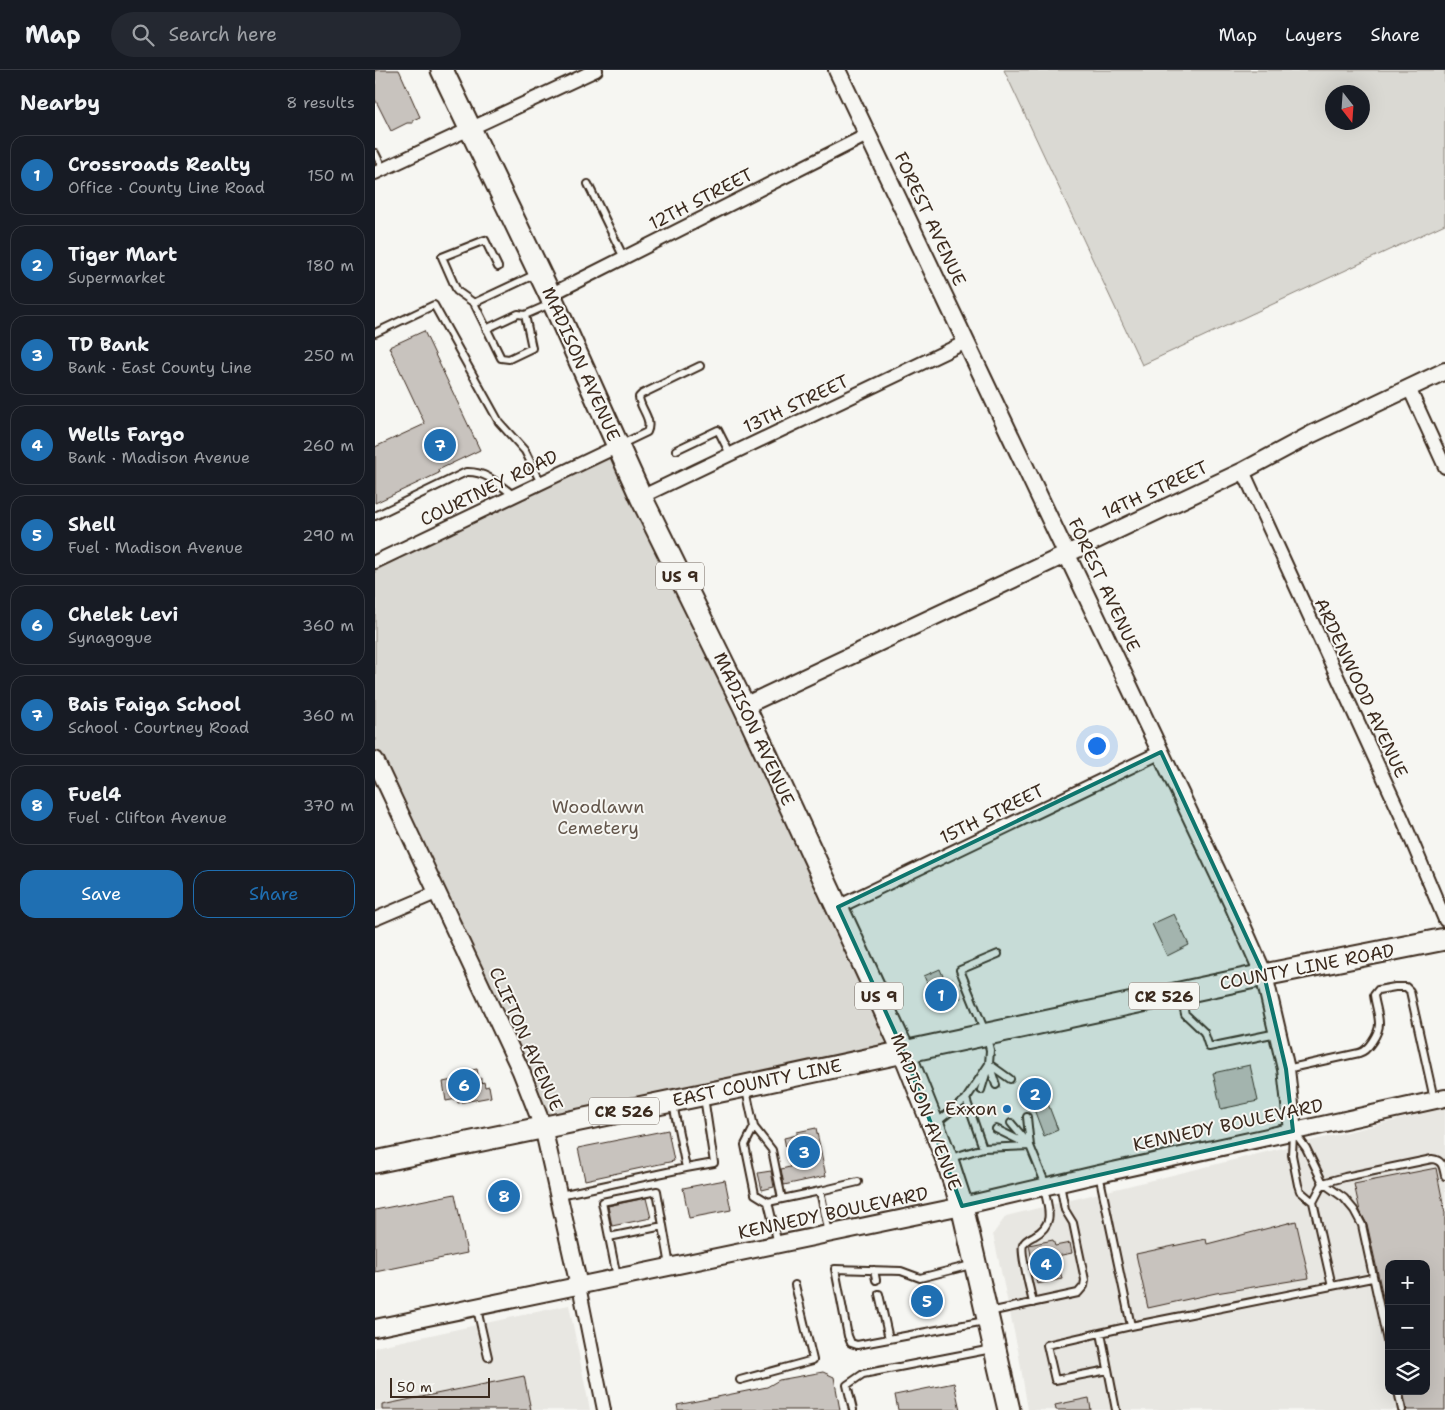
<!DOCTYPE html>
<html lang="en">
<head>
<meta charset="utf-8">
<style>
	body { margin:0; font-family:"Shantell Sans",sans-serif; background:#242831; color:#f1f3f6 }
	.controls { position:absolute; right:15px; bottom:15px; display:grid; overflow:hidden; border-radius:10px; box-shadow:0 5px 20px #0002 }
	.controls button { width:45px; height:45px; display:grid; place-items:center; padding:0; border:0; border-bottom:1px solid #363941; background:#171b24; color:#f1f3f6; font:25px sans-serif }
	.compass { position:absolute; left:950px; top:15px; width:45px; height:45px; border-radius:50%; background:#171b24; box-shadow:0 5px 20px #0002; rotate:163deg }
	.scale { position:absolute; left:15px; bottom:12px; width:100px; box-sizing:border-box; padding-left:5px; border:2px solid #3b2a1e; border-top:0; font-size:14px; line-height:18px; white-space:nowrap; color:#3b2a1e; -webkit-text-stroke:4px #f6f6f2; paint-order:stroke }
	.you { position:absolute; left:721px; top:675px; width:18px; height:18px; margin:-12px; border:4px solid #fff; border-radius:50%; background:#1a73e8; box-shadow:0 0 0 8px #1a73e833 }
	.badge { display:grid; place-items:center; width:32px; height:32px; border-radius:50%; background:#1f6fb2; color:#fff; font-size:16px; font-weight:700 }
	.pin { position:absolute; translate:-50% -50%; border:2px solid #fff; box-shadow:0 1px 5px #0006 }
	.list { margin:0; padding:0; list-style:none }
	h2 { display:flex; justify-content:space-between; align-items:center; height:65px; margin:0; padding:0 20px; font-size:21px }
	h2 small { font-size:16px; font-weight:400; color:#9ea1a6 }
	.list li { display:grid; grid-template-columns:32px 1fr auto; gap:15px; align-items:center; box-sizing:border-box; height:80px; margin:0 10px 10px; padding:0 10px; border:1px solid #363941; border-radius:15px }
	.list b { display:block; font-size:19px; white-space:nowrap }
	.list p { margin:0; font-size:16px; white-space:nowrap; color:#9ea1a6 }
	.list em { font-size:16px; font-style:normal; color:#9ea1a6 }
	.actions { display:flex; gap:10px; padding:15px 20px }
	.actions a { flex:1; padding:11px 0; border:1px solid #1f6fb2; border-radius:15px; text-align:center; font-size:18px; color:#1f6fb2 }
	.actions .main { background:#1f6fb2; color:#fff }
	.icon { flex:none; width:28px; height:28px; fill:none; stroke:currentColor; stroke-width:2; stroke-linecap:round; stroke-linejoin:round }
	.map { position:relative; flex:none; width:1070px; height:1340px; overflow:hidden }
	header { display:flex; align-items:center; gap:30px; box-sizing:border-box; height:70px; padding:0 25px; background:#171b24; border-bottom:1px solid #363941 }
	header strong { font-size:24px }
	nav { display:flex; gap:28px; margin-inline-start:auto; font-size:18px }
	.search { width:350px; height:45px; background:#242831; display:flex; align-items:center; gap:12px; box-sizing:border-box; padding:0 18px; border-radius:28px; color:#9ea1a6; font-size:19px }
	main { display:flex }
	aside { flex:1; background:#171b24 }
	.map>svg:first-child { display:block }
	.built { fill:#e8e7e2; fill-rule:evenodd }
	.green { fill:#dad9d3; stroke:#8a8278; fill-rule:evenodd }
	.building { fill:#c8c3be; stroke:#3b2a1e }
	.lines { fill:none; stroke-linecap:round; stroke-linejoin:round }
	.service-casing { stroke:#3b2a1e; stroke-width:10 }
	.minor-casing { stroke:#3b2a1e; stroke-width:16 }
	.tertiary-casing { stroke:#3b2a1e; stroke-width:20 }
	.primary-casing { stroke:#3b2a1e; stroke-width:25 }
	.trunk-casing { stroke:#3b2a1e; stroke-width:25 }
	.service { stroke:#f6f6f2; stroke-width:6 }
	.minor { stroke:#f6f6f2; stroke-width:12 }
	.tertiary { stroke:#f6f6f2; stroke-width:16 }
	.primary { stroke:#f6f6f2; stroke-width:21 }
	.trunk { stroke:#f6f6f2; stroke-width:21 }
	.marked { fill:#0f766e; fill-opacity:0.2; stroke:#0f766e; stroke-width:4; stroke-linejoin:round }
	.poi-dot { fill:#1f6fb2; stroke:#f6f6f2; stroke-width:2 }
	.labels { text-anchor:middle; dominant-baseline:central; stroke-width:4; stroke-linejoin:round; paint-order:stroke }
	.shield { fill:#f6f6f2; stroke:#73675e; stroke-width:1 }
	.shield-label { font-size:16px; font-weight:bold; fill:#3b2a1e }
	.street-label { font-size:18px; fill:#3b2a1e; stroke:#f6f6f2 }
	.park-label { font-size:18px; fill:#63564b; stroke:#f6f6f2 }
	.poi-label { font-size:18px; fill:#3b2a1e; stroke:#f6f6f2; text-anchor:end }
</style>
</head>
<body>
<header>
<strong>Map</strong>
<div class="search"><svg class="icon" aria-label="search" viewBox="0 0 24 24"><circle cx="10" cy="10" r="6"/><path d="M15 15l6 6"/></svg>Search here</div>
<nav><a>Map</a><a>Layers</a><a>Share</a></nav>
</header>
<main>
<aside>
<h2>Nearby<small>8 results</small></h2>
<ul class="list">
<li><span class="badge">1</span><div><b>Crossroads Realty</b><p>Office · County Line Road</p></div><em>150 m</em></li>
<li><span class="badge">2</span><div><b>Tiger Mart</b><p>Supermarket</p></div><em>180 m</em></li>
<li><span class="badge">3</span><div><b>TD Bank</b><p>Bank · East County Line</p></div><em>250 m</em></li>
<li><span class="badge">4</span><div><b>Wells Fargo</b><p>Bank · Madison Avenue</p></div><em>260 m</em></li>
<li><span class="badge">5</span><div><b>Shell</b><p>Fuel · Madison Avenue</p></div><em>290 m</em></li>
<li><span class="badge">6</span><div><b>Chelek Levi</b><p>Synagogue</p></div><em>360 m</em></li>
<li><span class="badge">7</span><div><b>Bais Faiga School</b><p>School · Courtney Road</p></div><em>360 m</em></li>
<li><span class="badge">8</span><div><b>Fuel4</b><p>Fuel · Clifton Avenue</p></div><em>370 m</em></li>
</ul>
<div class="actions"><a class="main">Save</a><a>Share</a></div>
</aside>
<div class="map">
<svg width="1070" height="1340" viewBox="0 0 1070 1340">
	<rect width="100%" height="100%" fill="#f6f6f2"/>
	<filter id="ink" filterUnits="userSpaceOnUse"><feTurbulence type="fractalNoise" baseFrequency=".02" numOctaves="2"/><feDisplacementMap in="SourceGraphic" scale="10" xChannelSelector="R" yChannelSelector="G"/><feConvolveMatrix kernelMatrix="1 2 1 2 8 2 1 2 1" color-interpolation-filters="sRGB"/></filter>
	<g filter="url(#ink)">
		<path class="built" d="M1070,1038V1340H653L643,1280L618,1164L631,1146ZM1014,1194H1051V1321H1014Z
			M194,1235L215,1340H0V1277Z"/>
		<path class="green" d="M629,0H1070V154L767,295ZM958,22H988V52H958Z
			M243,376L529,982L168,1057L0,690V492Z"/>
		<path class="building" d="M0,0H24L25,2L45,47L38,50V53H32L16,61L0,29Z
			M49,261L105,380L63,400L64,403L0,433V377L50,354L14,277Z
			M799,844L814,875L792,886L777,854Z
			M565,899L570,911L577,908L586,928L563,938L549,906Z
			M875,995L883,1031L846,1039L838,1003Z
			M102,999L104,1009L106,1008V1013L109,1012L110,1017L114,1016L116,1027L83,1033L82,1029L71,1031L68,1012L92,1007L91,1001Z
			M662,1005L683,1060L669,1066L648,1010Z
			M441,1058L451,1106L409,1115L406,1099L415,1097L409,1068L422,1065V1062Z
			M293,1060L299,1091L210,1110L203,1078Z
			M1061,1098L1070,1143V1340H1032L1028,1321H1051V1194H1014V1245H1012L992,1154L985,1141L979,1114Z
			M396,1101L399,1117L387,1120L383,1103Z
			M350,1110L356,1140L314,1148L308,1118Z
			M80,1124L92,1183L0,1202V1140Z
			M271,1128L276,1148L237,1156L233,1136Z
			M921,1151L934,1208L841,1223L773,1238L761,1184L831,1169L832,1174Z
			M678,1170L680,1176L695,1173L697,1183L682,1186L687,1209L662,1214L654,1175Z
			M448,1302L459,1307L465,1340H303L302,1335L392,1317L404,1310Z
			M149,1306L156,1340H7V1335Z
			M579,1313L585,1340H523L520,1325Z
			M714,1328L716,1340H681L680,1335Z"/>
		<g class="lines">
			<g class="service-casing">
				<path id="service" d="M0,83L8,99
					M213,114L249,188
					M123,197L110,170L67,187L82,221L99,233L161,204
					M99,233L126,288L134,289L157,278L150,245
					M111,259L143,244L150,245L175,234
					M0,263L59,235L124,352L150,381L166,413
					M247,374L272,362C278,349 265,339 264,327L267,324L325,296
					M301,380L343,360L355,384
					M0,446L91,402C111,401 124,414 139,426
					M806,926L810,944L829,962L834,977L902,963
					M911,999L984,983C993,981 1004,963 1004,954C1004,944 1000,934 999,925L1003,920L1020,917H1031L1035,921L1059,1029
					M621,1015L614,994L615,980L611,964L585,900L623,884
					M371,1020L379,1057L397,1080L407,1129
					M606,1020L614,994L635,1009
					M591,1029L608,1078
					M298,1034L311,1098L339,1093L329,1027
					M652,1047L655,1076L671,1115
					M561,1053L591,1029L614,994
					M636,1053L653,1073
					M379,1057L370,1075L380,1124L393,1132L445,1121
					M621,1059L654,1075
					M918,1063L917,1085L923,1115L925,1121L938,1132L957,1216
					M920,1063L931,1078L948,1113L969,1128L979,1140L987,1155L1014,1280
					M576,1088L608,1078L655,1076
					M724,1104L756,1256
					M185,1125L311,1098
					M393,1132L403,1174
					M938,1132L948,1113L970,1107L1057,1089C1067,1090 1068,1096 1070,1106
					M454,1163L445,1121L483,1112
					M234,1167L288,1156
					M596,1195L545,1208L526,1201L460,1199L473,1266L476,1273L482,1275L610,1251
					M499,1200L501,1210
					M242,1207L227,1132L282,1121L295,1196
					M504,1224L514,1269
					M658,1233C656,1223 645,1183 648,1175C650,1170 655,1168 659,1166C681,1154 673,1138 669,1118
					M102,1239L113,1287
					M614,1242L703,1223L709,1216L710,1210L698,1153L690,1140L685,1114
					M726,1263L741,1340
					M733,1300L680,1310L672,1275L756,1256L997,1208
					M365,1310L438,1290L420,1215
					M1023,1321L1027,1340
					M478,1340L472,1315L488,1304L617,1279"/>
			</g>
			<g class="minor-casing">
				<path id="minor" d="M0,103L221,0
					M175,225L492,65
					M1034,318L1070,397
					M868,401L1028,750L1070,850
					M266,427L591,272
					M0,492L243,376
					M463,837L786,682
					M0,849L61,823
					M204,1216L229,1340"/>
			</g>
			<g class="tertiary-casing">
				<path id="tertiary" d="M462,0L858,835L889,905L911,999L918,1061
					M369,636L868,401L937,364L1070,301
					M0,690L146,1001L168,1057L204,1216
					M0,1258L587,1136L724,1104L1070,1028"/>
			</g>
			<g class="primary-casing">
				<path id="primary" d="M0,1092L370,1016L889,905L1070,869"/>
			</g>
			<g class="trunk-casing">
				<path id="trunk" d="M67,0L175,225L266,427L369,636L529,982L572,1090L587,1136L634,1340"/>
			</g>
			<use href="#service" class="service"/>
			<use href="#minor" class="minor"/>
			<use href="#tertiary" class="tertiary"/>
			<use href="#primary" class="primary"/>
			<use href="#trunk" class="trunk"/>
		</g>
	</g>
	<path class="marked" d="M786,682L889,905L911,999L918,1061L587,1136L529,982L463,837Z"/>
	<circle class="poi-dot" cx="632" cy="1039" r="5"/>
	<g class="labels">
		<g class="shield">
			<rect x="281" y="492.5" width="48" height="27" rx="4"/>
			<rect x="480" y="912.5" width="48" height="27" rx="4"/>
			<rect x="754" y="912.5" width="70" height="27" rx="4"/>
			<rect x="214" y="1027.5" width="70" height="27" rx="4"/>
		</g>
		<g class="shield-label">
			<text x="305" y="506">US 9</text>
			<text x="504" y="926">US 9</text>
			<text x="789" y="926">CR 526</text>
			<text x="249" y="1041">CR 526</text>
		</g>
		<g class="street-label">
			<text transform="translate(326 129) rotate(-27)">12TH STREET</text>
			<text transform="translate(555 149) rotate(65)">FOREST AVENUE</text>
			<text transform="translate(206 294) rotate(66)">MADISON AVENUE</text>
			<text transform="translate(421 334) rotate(-25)">13TH STREET</text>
			<text transform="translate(114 418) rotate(-26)">COURTNEY ROAD</text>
			<text transform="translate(780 420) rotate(-25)">14TH STREET</text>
			<text transform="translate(729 515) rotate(65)">FOREST AVENUE</text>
			<text transform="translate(986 618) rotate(65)">ARDENWOOD AVENUE</text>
			<text transform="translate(379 659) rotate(65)">MADISON AVENUE</text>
			<text transform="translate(617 744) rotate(-26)">15TH STREET</text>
			<text transform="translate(932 897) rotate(-11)">COUNTY LINE ROAD</text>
			<text transform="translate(151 969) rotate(66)">CLIFTON AVENUE</text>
			<text transform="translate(382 1013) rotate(-12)">EAST COUNTY LINE</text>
			<text transform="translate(551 1042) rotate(69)">MADISON AVENUE</text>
			<text transform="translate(853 1055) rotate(-12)">KENNEDY BOULEVARD</text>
			<text transform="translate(458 1143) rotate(-12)">KENNEDY BOULEVARD</text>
		</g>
		<g class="park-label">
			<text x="223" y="737">Woodlawn<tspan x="223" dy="21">Cemetery</tspan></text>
		</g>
		<g class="poi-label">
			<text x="622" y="1039">Exxon</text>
		</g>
	</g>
</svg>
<div class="controls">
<button>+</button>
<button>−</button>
<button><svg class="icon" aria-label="layers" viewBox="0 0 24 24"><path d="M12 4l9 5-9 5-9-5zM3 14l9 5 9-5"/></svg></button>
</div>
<svg class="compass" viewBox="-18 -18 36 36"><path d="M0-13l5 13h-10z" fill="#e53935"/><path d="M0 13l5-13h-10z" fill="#9ea1a6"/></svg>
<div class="scale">50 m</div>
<div class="you"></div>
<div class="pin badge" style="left:566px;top:925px">1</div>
<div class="pin badge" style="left:660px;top:1024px">2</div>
<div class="pin badge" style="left:429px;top:1082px">3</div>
<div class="pin badge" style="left:671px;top:1194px">4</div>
<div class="pin badge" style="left:552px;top:1231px">5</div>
<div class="pin badge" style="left:89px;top:1015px">6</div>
<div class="pin badge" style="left:65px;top:375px">7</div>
<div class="pin badge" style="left:129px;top:1126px">8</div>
</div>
</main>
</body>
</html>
